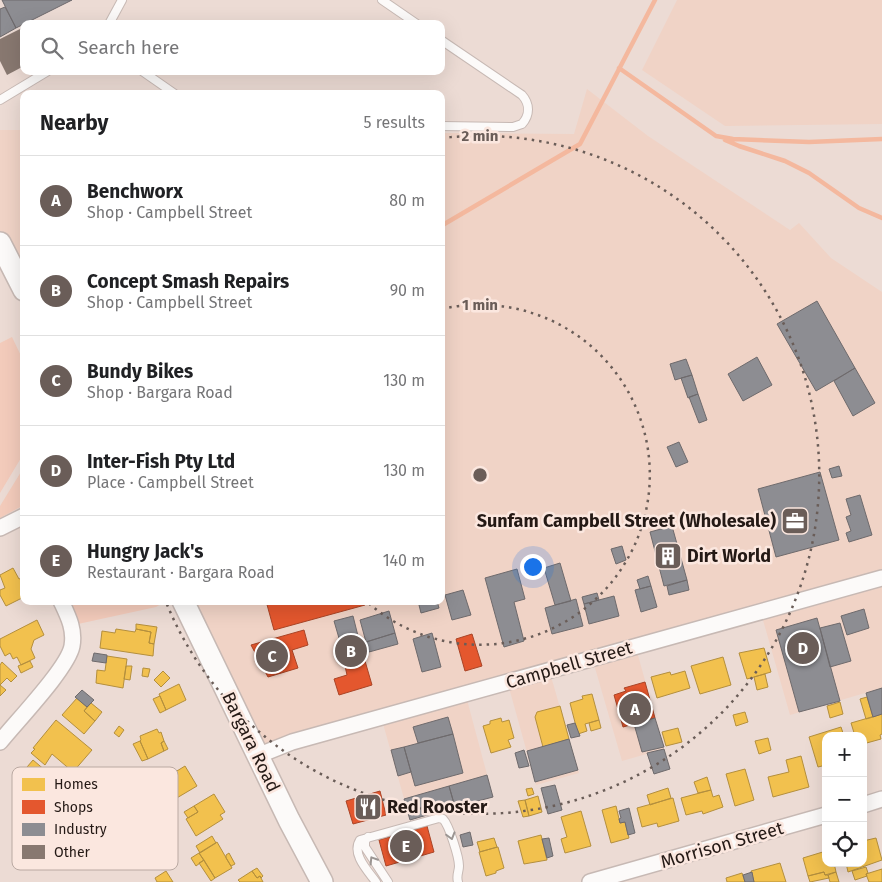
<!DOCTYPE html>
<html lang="en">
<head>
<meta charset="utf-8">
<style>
	body { margin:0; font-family:"Fira Sans",sans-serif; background:#f6f6f6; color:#202124 }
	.controls { position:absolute; right:15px; bottom:15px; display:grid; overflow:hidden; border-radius:10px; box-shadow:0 5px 20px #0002 }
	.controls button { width:45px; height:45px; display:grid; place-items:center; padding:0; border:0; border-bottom:1px solid #e0e0e0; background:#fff; color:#202124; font:25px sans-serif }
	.you { position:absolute; left:532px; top:566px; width:18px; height:18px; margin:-12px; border:4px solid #fff; border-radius:50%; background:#1a73e8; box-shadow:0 0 0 8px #1a73e833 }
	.badge { display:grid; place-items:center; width:32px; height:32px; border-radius:50%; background:#6a5d58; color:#fff; font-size:16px; font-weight:700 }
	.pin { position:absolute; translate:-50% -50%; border:2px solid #fff; box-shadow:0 1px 5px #0006 }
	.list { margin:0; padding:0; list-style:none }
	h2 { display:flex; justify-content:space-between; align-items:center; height:65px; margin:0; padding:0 20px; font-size:21px }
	h2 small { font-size:16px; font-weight:400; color:#757577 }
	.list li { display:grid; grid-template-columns:32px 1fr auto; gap:15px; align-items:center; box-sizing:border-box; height:90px; padding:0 20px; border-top:1px solid #e0e0e0 }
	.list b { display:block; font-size:19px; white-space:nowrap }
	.list p { margin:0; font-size:16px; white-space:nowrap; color:#757577 }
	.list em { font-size:16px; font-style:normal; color:#757577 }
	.icon { flex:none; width:28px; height:28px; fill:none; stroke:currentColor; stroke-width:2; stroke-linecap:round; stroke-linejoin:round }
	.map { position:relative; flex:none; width:882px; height:882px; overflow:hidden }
	.search { position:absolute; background:#fff; box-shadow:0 5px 20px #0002; left:20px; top:20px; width:425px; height:55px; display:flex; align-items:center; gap:12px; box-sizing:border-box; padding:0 18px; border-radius:10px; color:#757577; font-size:19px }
	.panel { position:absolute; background:#fff; box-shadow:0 5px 20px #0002; left:20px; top:90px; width:425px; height:515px; border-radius:10px }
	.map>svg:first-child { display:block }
	.built { fill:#f0d3c6 }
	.green { fill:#f3cbbb }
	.homes { fill:#f2c14e; stroke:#b48f3d }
	.shops { fill:#e4572e; stroke:#aa4426 }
	.industry { fill:#8d8d92; stroke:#6e6a6c }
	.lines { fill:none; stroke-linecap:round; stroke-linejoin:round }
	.stream { stroke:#f4b89e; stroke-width:4.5 }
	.building { fill:#887870 }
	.service-casing { stroke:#c7b9b4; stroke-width:10 }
	.minor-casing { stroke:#c7b9b4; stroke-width:18 }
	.secondary-casing { stroke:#c7b9b4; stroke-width:24 }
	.service { stroke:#fcfaf9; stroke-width:8 }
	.minor { stroke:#fcfaf9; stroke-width:15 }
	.secondary { stroke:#fcfaf9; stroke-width:21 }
	.oneway { stroke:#9b9592 }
	.ring { fill:none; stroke:#6a5d58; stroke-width:2.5; stroke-dasharray:2.5 5 }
	.labels { text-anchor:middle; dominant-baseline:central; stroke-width:5; stroke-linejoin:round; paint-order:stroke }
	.poi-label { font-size:18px; font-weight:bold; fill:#241915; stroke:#fbe7df; text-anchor:start }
	.street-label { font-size:18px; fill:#241915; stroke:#fbe7df }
	.key { fill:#fbe7df; stroke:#baa9a2; stroke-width:1 }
	.key-label { font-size:14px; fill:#241915 }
	.centre { fill:#6a5d58; stroke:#fbe7df; stroke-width:2.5 }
	.ring-label { font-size:15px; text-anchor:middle; font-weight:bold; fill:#6a5d58; stroke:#fbe7df; stroke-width:5; stroke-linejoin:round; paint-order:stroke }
</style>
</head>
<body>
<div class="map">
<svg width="882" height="882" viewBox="0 0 882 882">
	<rect width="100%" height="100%" fill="#ecdbd4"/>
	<path class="built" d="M677,0H882V124L725,126L642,70Z
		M587,89L648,136L790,230L799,223L831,258L882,292V688L790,715L761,613L636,648L664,749L622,761L593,661L550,673L579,773L536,785L508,684L466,696L493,797L410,820L382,720L257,758L182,601H441V133L574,134Z
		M0,130H24V285L0,237Z"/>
	<path class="green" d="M12,337L24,362V453L0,493V343Z
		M24,467V505L0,518V506Z
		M69,601H160L161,604L156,607L78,624Z"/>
	<path class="homes" d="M13,568L19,579L22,578L24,581V597L6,606L0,595V590L5,588L0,575Z
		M37,620L44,635L34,640L31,649L35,658L21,665L17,657L13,659L10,653L5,656L0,646V639Z
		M136,624L157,627L154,644L149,643L151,632L136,629Z
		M116,629L135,632L136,629L151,632L149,643L154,644L153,656L100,648L102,631L115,633Z
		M764,648L771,672L747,679L739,653Z
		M107,656L127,659L123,688L96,683L97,670L105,671Z
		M723,657L731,685L700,694L691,666Z
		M30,661L33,667L21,673L18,666Z
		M2,662L17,676L11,682L7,678L0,685L6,690L0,696V665Z
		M126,666H132L130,680L124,679Z
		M143,668L150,669L148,677L142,676Z
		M163,671L170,678L161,687L154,680Z
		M685,671L690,688L657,698L651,677L670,672L671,675Z
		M765,674L768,687L757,690L754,677Z
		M179,684L186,700L166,710L159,694Z
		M592,694L599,720L585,724L587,731L578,734L570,703L583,699L582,696Z
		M160,696L166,710L160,713L153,699Z
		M867,697L873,717L866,719L860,699Z
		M77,698L87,707L84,711L95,721L84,734L62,715Z
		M840,702L843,714L830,718L827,706Z
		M91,703L102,712L95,721L84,711Z
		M560,706L569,739L543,747L535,717L537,712Z
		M745,712L748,722L736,726L733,715Z
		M882,714V734L880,735L881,739L863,744V736H855L851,723Z
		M501,718L502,722L509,720L514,738L508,740L511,747L491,753L483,726L490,724V721Z
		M56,720L92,750L73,772L52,754L45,765L31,753L35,749L33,748Z
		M599,720L601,728L591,731L589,723Z
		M119,726L124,730L119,737L114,733Z
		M841,727L844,736H826V765L818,767L809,737Z
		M678,728L682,742L666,746L662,732Z
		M157,729L159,733L161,732L164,741L161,743L164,751L148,759L140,741L141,740L140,736Z
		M768,738L771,750L759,754L755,741Z
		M140,741L148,759L142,761L133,744Z
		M164,741L168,749L164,751L161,743Z
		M801,756L809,787L773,797L768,777L789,772L786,760Z
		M33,760L59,782L44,801H36L33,799V793L37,789L32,785L27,790L16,780Z
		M185,766L197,786L170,802L164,791L156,796L151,787Z
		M745,769L754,800L735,806L726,774Z
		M707,777L711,790L698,793L694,782Z
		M532,788L534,794L528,796L526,789Z
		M668,788L671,798L650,805L647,795Z
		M711,790L713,797L719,795L723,807L703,814L702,811L686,815L681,798Z
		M214,794L225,812L220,815L223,819L196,836L186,819L198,812L194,806Z
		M538,796L542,812L529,816L525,800Z
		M673,798L679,821L658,827L657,823L642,827L637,808Z
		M525,800L529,816L523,817L518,801Z
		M194,806L198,812L188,818L184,812Z
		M616,806L620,823L625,822L629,838L611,843L602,810Z
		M581,811L591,846L565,853L561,839L567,837L561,817Z
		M541,835L547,860L524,864L518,841Z
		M212,836L216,843L200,853L196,846Z
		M494,838L497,847L480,852L477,842Z
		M876,838L882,860L848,872L846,863H863V841Z
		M217,842L232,868L215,878L199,853Z
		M498,847L504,868L496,871V873L486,876L479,852Z
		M826,851V863H834L836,872L825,875L824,872L808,876L803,858Z
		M199,853L204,860L196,866L191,858Z
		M229,853L235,864L231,866L226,858V855Z
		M204,860L215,878L211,881L199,863Z
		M780,863L786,882H754L751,871Z
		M866,867L868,873L866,874L867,876L855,880L852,871Z
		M257,868L263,876L261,878L260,876L257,878L252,871Z
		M882,869V882H869L866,874Z
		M166,871L173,882H157L155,878Z
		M252,871L257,878L260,876L263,882H240L238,880Z
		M824,872L825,875H828L829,878L810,882L808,876Z
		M836,872L839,882H830L828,875Z
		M742,873L745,882H727L726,878Z"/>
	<path class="shops" d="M266,601H364L365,605L274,630Z
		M304,630L308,645L292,650L298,668L268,677L251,645Z
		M472,634L482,666L465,671L456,639Z
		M359,640L365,661L347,666L344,658L341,659L338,646Z
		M365,661L372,685L339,695L334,679L347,675L345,666Z
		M645,682L655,718L623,727L614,695L626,691L624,688Z
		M380,791L386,815L353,824L346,801Z
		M427,826L434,852L386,866L379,840Z"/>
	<path class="industry" d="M2,0H72L16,28Z
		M5,7L16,28L0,37V9Z
		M817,301L855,368L816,391L777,324Z
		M757,357L772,385L743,401L728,374Z
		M686,359L692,375L675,380L670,364Z
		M855,368L875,403L853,416L834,381Z
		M692,375L698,394L688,398L681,378Z
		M698,394L707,420L699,423L689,397Z
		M679,442L688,462L676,467L667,447Z
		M839,466L842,476L832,478L829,469Z
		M820,472L839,540L776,557L758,489Z
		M860,495L872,535L849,542L846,533L851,531L846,517L851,515L846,499Z
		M672,526L687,580L664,586L650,532Z
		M622,546L626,560L616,564L611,549Z
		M560,563L571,601L555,605L544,568Z
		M517,569L525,599L514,602L524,641L504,647L485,578Z
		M648,576L651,586L640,589L637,580Z
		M687,580L689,590L669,595L667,586Z
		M651,586L657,607L641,612L635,590Z
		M463,590L471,615L452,620L445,595Z
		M597,593L599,600L584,604L582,597Z
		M614,596L619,616L589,624L584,604Z
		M576,599L583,626L552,634L545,608Z
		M418,601H437L439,608L421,613Z
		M864,609L869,628L847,635L841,616Z
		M389,611L395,633L366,642L360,620Z
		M353,616L359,640L341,645L334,621Z
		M817,618L840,701L799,712L776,630Z
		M840,623L851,661L830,667L820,628Z
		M395,633L398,644L369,652L366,642Z
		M432,633L441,667L422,672L413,639Z
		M94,653L107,655L106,663L92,661Z
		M882,688V714L873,717L866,693Z
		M82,690L94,700L87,707L75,697Z
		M448,717L453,734L418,743L413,727Z
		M655,718L664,747L642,752L634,724Z
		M575,723L580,736L571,738L567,725Z
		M453,734L463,773L415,786L404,747Z
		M569,739L578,770L535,782L527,751Z
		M404,747L411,772L398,776L391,750Z
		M664,749L670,769L654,774L647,753Z
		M524,750L529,766L519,768L515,753Z
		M487,775L493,797L455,807L449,786Z
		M555,785L562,810L548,814L541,788Z
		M449,786L455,807L410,820L404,799Z
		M629,808L635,833L628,835L625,822L620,823L619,819L621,818L619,811Z
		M470,832L473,845L463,847L460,835Z
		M549,838L553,856L547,858L542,839Z
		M752,872L754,882H745L743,875Z"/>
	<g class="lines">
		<path class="stream" d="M619,68L716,136L733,139L809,142L882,139
			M725,140L739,146L785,161L809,173L859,208L882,218
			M441,226L580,144L655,0"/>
	</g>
	<path class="building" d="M24,27V66L7,75L0,61V39Z"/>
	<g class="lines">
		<g class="service-casing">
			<path id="service" d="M382,0L417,24
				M109,24L122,0
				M441,40L522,95C530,104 530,115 522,124L513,127L441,126
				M142,71L175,94
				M0,100L48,71
				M368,837L365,841V847L388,882
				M376,882C368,871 351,854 360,840L439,818L443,819C449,825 459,857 459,866C459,872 456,875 458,882"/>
		</g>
		<g class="minor-casing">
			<path id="minor" d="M0,528L24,516
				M0,742C16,722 68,668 72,646C75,629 68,616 61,601
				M257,756L292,742L882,578
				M863,805L882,799
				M590,882L826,815"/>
		</g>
		<g class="secondary-casing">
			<path id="secondary" d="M0,243L24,290
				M183,601L289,820L322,882"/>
		</g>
		<use href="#service" class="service"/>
		<use href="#minor" class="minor"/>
		<use href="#secondary" class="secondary"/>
	</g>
	<defs><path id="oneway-chevron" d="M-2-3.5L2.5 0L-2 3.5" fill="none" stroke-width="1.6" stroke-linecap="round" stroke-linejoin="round" transform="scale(1.25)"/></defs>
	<g class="oneway">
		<use href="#oneway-chevron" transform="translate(451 836) rotate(74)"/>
		<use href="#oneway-chevron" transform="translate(373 860) rotate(-122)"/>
	</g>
	<g class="ring">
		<path d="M442 309A170 170 0 1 1 366 601"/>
		<path d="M442 138A339 339 0 1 1 166 602"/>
	</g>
	<defs>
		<g id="office-square" transform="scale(1.4375)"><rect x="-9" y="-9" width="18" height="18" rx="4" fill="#6a5d58" stroke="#fbe7df"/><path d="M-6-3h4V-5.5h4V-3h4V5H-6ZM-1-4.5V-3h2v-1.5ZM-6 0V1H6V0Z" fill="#fff"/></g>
		<g id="building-square" transform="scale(1.4375)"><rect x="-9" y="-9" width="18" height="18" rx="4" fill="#6a5d58" stroke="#fbe7df"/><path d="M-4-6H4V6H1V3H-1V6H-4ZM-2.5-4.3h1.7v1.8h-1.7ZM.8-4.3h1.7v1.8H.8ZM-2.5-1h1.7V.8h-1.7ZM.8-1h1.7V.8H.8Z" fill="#fff"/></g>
		<g id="restaurant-square" transform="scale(1.4375)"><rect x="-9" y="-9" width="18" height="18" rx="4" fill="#6a5d58" stroke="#fbe7df"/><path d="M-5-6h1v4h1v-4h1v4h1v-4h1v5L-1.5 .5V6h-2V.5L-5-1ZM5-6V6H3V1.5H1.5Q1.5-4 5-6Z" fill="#fff"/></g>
	</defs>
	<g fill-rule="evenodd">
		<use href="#office-square" x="795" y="521"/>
		<use href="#building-square" x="668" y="556"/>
		<use href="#restaurant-square" x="368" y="807"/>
	</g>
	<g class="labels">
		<g class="poi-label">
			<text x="776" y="521" text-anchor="end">Sunfam Campbell Street (Wholesale)</text>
			<text x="687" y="556">Dirt World</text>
			<text x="387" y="807">Red Rooster</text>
		</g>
		<g class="street-label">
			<text transform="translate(569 665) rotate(-16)">Campbell Street</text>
			<text transform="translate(251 742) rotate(64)">Bargara Road</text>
			<text transform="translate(722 845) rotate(-16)">Morrison Street</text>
		</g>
	</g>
	<rect x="12" y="767" width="166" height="103" rx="8" class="key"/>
	<rect x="22" y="778" width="23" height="13" fill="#f2c14e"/>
	<rect x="22" y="800" width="23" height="14" fill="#e4572e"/>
	<rect x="22" y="823" width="23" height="13" fill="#8d8d92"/>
	<rect x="22" y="845" width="23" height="14" fill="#887870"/>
	<g class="key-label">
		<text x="54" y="789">Homes</text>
		<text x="54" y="812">Shops</text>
		<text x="54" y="834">Industry</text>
		<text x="54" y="857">Other</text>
	</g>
	<circle cx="480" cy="475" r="8" class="centre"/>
	<g class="ring-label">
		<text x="480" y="141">2 min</text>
		<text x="480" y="310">1 min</text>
	</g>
</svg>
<div class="controls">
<button>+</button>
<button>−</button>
<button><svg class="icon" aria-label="locate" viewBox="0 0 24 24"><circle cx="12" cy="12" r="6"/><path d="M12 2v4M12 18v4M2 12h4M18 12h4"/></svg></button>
</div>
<div class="you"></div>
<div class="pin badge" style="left:635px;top:709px">A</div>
<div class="pin badge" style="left:351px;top:651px">B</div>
<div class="pin badge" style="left:272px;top:656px">C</div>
<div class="pin badge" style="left:803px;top:648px">D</div>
<div class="pin badge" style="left:406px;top:846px">E</div>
<div class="search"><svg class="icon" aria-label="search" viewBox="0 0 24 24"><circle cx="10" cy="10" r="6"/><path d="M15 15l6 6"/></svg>Search here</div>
<section class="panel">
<h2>Nearby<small>5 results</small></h2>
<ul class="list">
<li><span class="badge">A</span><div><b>Benchworx</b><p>Shop · Campbell Street</p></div><em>80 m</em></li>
<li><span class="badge">B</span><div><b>Concept Smash Repairs</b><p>Shop · Campbell Street</p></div><em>90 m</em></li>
<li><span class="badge">C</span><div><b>Bundy Bikes</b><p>Shop · Bargara Road</p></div><em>130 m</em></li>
<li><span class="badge">D</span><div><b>Inter-Fish Pty Ltd</b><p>Place · Campbell Street</p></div><em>130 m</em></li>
<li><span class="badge">E</span><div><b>Hungry Jack's</b><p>Restaurant · Bargara Road</p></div><em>140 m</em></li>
</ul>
</section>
</div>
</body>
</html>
